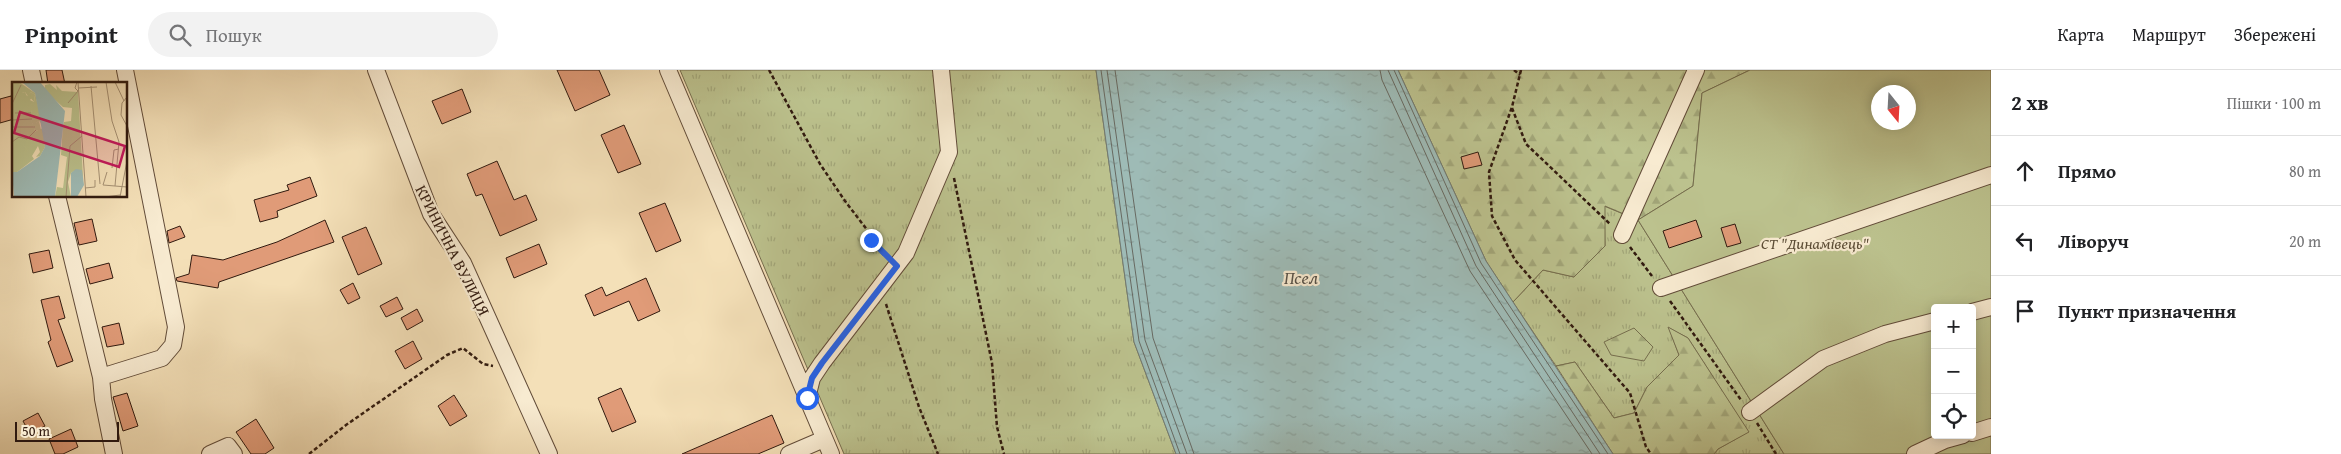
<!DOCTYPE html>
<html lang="uk">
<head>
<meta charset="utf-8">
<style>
	body { margin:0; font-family:"Gentium Book Plus",serif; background:#f2f2f2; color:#202124 }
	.controls { position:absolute; right:15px; bottom:15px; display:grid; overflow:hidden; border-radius:5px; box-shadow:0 2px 12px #0003 }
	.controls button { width:45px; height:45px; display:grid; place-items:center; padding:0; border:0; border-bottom:1px solid #e0e0e0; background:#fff; color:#202124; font:25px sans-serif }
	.compass { position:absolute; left:1871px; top:15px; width:45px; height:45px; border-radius:50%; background:#fff; box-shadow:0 2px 12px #0003; rotate:162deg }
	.scale { position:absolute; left:15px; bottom:12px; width:104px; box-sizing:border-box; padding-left:5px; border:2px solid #311a0f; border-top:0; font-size:14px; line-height:18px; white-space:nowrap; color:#311a0f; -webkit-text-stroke:4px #f8ebd1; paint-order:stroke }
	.stop { position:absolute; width:15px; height:15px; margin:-11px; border:4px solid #2563eb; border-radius:50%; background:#fff }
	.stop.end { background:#2563eb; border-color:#fff; box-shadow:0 1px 5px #0008 }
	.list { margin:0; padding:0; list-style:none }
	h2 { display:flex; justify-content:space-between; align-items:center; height:65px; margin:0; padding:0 20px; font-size:21px }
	h2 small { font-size:16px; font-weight:400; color:#757577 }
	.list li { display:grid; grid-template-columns:32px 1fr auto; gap:15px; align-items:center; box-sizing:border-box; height:70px; padding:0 20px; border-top:1px solid #e0e0e0 }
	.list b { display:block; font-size:19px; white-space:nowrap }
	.list em { font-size:16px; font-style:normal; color:#757577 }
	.icon { flex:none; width:28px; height:28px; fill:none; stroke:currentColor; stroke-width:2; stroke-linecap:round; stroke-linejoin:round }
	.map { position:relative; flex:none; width:1991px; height:384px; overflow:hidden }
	header { display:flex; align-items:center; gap:30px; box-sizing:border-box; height:70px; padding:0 25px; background:#fff; border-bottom:1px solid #e0e0e0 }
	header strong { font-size:24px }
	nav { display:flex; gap:28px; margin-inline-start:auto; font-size:18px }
	.search { width:350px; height:45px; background:#f2f2f2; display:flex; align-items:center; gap:12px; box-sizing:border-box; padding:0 18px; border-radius:28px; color:#757577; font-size:19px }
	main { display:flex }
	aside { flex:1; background:#fff }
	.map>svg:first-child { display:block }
	.grass { fill:url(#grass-tufts); stroke:#766e4e }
	.forest { fill:url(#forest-firs); stroke:#766e4e }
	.green { fill:#bcc28e; stroke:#766e4e; fill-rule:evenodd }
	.water { fill:url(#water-ripples); stroke:#727b73 }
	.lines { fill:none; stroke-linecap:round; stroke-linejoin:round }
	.shore { stroke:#686a62; stroke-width:1 }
	.building { fill:#e09b78; stroke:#311a0f }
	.minor-casing { stroke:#624c39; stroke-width:18 }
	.path { stroke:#311a0f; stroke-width:2.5; stroke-dasharray:4 2.5; stroke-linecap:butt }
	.minor { stroke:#f8ebd1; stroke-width:16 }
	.route { stroke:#2563eb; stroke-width:6 }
	.labels { text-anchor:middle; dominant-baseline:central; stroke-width:4.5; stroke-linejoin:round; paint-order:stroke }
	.park-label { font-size:16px; font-style:italic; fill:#5b4c35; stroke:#f8ebd1 }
	.street-label { font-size:16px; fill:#311a0f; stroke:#f8ebd1 }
	.water-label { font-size:18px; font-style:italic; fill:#575249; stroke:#f8ebd1 }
	.inset-road { fill:none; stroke:#a69174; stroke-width:1 }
	.view { fill:#c2185b; fill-opacity:0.15; stroke:#c2185b; stroke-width:2.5 }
	.inset-edge { fill:none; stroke:#311a0f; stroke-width:2.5 }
</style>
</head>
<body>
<header>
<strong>Pinpoint</strong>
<div class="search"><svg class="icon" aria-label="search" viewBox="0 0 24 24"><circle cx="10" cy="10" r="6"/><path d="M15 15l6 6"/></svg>Пошук</div>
<nav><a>Карта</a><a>Маршрут</a><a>Збережені</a></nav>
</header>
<main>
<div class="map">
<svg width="1991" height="384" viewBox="0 0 1991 384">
	<defs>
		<pattern id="grass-tufts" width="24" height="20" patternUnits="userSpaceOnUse" patternTransform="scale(1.25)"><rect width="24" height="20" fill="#bcc28e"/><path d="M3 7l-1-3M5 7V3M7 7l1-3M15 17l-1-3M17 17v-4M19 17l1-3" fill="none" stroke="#a2a679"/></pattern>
		<pattern id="forest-firs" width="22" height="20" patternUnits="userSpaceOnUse" patternTransform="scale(1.25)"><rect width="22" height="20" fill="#bcc28e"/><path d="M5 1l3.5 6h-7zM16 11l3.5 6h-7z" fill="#a2a679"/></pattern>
		<pattern id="water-ripples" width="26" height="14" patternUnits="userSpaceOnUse" patternTransform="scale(1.25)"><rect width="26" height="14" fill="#9ebbb6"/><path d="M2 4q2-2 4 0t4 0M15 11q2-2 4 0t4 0" fill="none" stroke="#89a09b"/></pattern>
	</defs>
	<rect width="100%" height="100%" fill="#f4e0b8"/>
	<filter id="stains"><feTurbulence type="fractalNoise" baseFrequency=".004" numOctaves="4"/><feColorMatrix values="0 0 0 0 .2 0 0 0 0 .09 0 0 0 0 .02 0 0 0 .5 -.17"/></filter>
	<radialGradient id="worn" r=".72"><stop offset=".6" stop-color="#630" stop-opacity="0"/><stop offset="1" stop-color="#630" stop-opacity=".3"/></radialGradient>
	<path class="grass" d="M680,0H1096L1134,272L1176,384H844Z
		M1604,136L1638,150L1784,384H1714L1718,379L1748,362L1688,268L1669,258L1679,285L1647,317L1634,343L1614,348L1575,292L1556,296L1513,232L1543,200L1574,207L1605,176Z"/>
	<path class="forest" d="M1398,0H1750L1702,23L1693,116L1638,150L1605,136V176L1574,207L1543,200L1513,232L1486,191Z
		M1668,257L1688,268L1749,362L1718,379L1714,384H1613L1556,296L1575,292L1614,348L1634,343L1647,317L1679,285Z
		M1634,258L1653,277L1644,291L1611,285L1604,272Z"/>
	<path class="green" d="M1750,0H1991V384H1784L1638,150L1693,116L1702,23ZM1878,22H1908V52H1878ZM1935,238H1972V365H1935Z"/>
	<path class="water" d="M1096,0H1398L1486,191L1613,384H1176L1134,272Z"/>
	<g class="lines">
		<path class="shore" d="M1101,0L1139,271L1180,384
			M1107,0L1145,270L1187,384
			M1115,0L1153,268L1194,384
			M1380,0L1382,10L1470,201L1592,384
			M1388,0L1476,196L1600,384
			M1394,0L1481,193L1608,384"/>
	</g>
	<path class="building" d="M46,0H62L65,14H48Z
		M557,0H599L610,25L575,41Z
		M462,19L471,42L442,54L432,31Z
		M11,26L14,35V49L0,53V29Z
		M624,55L641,94L618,103L601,65Z
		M1478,82L1482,95L1464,99L1461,87Z
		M497,91L514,130L526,125L537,150L500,166L482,124L476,126L467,104Z
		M310,107L317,126L277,141L278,147L260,152L254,130L289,120L287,115Z
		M665,133L681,171L656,182L639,143Z
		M92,149L97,171L79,175L74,153Z
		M325,150L334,172L219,212L218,218L177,211L176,208L189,204L192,185L223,190L277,172Z
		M1696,150L1702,167L1669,178L1663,161Z
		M1735,154L1741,173L1727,177L1721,158Z
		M180,156L185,167L169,173L167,161Z
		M366,157L382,194L358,205L342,167Z
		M539,174L547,194L514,208L506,188Z
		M49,180L53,198L33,203L29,184Z
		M109,193L113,208L90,214L86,199Z
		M646,208L660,241L638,251L629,231L594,246L585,225L602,217L606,226Z
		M353,213L360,228L348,234L340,220Z
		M59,226L65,248L58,250L73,291L57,297L48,272L51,270L41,230Z
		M397,227L403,239L386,247L380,236Z
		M417,239L423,251L407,260L401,248Z
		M119,253L124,274L107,277L102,257Z
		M413,271L422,289L405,299L395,281Z
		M621,318L636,352L612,362L598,328Z
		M127,323L138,356L123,361L113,327Z
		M454,325L467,346L450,356L438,336Z
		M38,343L45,356L30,364L23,351Z
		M772,345L784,373L758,384H682Z
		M256,349L274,378L265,384H251L236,362Z
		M71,359L78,377L63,384H55L49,369Z"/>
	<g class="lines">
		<g class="minor-casing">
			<path id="minor" d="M31,0L34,14
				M376,0L431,144L463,193L549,384
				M668,0L831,384
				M57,126L101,307L103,329L114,384
				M1622,165L1696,0
				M1661,218L1991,105
				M1972,242L1991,237
				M101,307L162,288L173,275L176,257L125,0
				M807,328L812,308L822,293L906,183L949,82L941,0
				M1750,342L1823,289L1885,264L1935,251
				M1972,363L1991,357
				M210,384L228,376L234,384
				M789,384L824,369
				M1915,384L1945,370L1963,365"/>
		</g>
		<path class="path" d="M769,0L820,94L845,131L868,161L874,175L885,186
			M1514,0L1520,5
			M1521,0L1512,37L1489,102L1492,146L1515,190L1630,323L1646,377L1651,384
			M1512,38L1526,74L1610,154
			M954,108L992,293L997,357L1004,384
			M1630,177L1652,206
			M1670,231L1741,330
			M886,234L919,337L938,384
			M1757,353L1776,384
			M309,384L346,355L447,285L463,278L483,294L493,296"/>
		<use href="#minor" class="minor"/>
	</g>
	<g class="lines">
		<path class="route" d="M807,328L812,308L822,293L897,196L871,170"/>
	</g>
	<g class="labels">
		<g class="park-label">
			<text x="1815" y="173">СТ "Динамівець"</text>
		</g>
		<g class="street-label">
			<text transform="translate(453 180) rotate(63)">КРИНИЧНА ВУЛИЦЯ</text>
		</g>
		<g class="water-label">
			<text x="1301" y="207">Псел</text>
		</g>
	</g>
	<g transform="translate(12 12)">
		<rect width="115" height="115" fill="#f4e0b8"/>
		<path d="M38,2L45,8L44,3L50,9L66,10L71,95L62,89L59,91L56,100L59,115H43L45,105L51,106L55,75L49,73L51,43L52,40L59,39L60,26L51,25L39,14L33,7V3ZM13,10L15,14L19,10L23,13L22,20L17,14L20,31H26L23,41L27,39L29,48L23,49L9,11Z" fill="#bcc28e"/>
		<path d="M7,0L23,11L30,42L27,39L22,42L21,36L26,31H20L15,16L19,12L21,14L18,18L22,20L23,13L19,10L16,14L13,10L9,11ZM31,46L33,65L28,74L24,75L28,70L26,64L20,74L22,77L5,90H0V60L5,59L16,69L6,57Z" fill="#bcc28e"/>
		<path d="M0,0H7L23,49L17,54L7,57L17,70L12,73L3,68L5,60H0Z" fill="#bcc28e"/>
		<path d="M28,0L53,29L43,115H2L0,90H5L28,74L33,65L23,11L11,1ZM64,87L70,88L72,103L65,115H59V91Z" fill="#9ebbb6"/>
		<path class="inset-road" d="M66,0L74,115M94,0L100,39L107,60L103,104M103,0L112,19M79,4L88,102M66,6L85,5M115,15L110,21L109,33L115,44M56,21L66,9L63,6L65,0M0,22L9,3M3,31H19M0,38L20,37M0,45H23M0,60L7,55L15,57L24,48M100,86L102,68L107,67M95,90L91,103L115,105M73,106L83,105V98M54,115L58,64L70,54M93,115L108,113M108,115L115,79"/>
		<path class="view" d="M8,30L113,64L107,85L2,51Z"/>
		<rect width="115" height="115" class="inset-edge"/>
	</g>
	<rect width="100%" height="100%" filter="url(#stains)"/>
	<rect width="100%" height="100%" fill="url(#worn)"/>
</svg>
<div class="controls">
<button>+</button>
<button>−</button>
<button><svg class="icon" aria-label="locate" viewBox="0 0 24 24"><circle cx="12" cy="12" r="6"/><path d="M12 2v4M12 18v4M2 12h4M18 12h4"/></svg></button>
</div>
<svg class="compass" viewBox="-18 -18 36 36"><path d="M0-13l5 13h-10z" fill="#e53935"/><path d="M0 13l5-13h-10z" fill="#757577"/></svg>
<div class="scale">50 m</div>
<div class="stop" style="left:807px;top:328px"></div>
<div class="stop end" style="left:871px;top:170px"></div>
</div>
<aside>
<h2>2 хв<small>Пішки · 100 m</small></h2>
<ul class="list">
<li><svg class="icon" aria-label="ahead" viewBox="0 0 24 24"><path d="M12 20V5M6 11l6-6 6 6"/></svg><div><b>Прямо</b></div><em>80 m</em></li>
<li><svg class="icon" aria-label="left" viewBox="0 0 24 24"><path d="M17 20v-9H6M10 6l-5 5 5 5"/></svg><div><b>Ліворуч</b></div><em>20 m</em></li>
<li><svg class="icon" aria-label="arrive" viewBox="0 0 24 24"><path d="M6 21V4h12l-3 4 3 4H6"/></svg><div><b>Пункт призначення</b></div></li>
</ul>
</aside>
</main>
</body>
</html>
